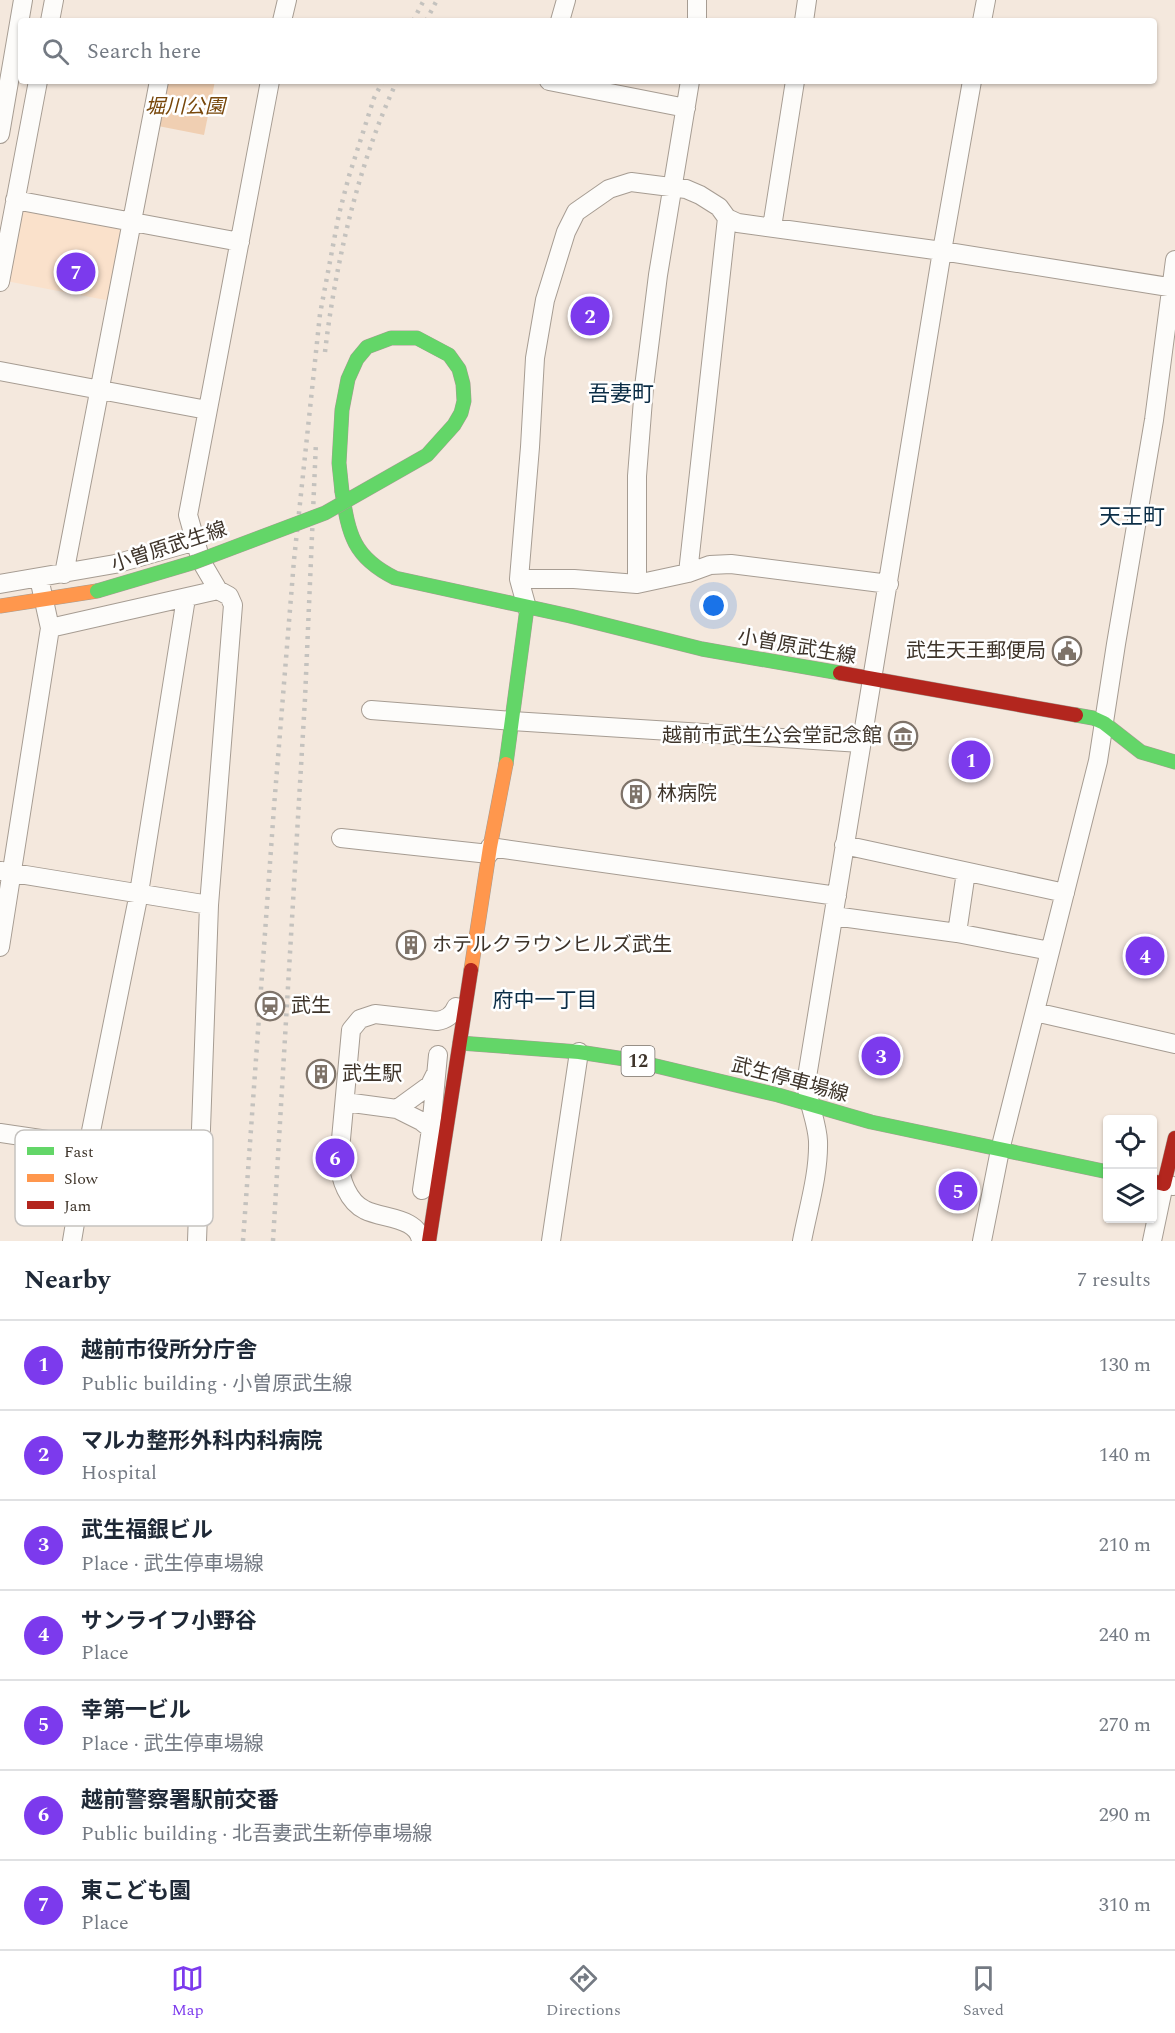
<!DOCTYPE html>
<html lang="en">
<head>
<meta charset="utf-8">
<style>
	body { margin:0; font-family:Spectral,"Noto Sans JP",serif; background:#f6f6f7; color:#1f2937 }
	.controls { position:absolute; right:18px; bottom:18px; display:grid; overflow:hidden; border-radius:6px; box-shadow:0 2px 4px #0004 }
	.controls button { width:54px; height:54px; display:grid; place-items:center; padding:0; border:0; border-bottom:2px solid #e0e1e3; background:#fff; color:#1f2937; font:30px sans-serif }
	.you { position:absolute; left:714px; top:606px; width:21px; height:21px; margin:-15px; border:4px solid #fff; border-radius:50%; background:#1a73e8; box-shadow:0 0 0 9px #1a73e833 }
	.badge { display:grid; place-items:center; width:39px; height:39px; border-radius:50%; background:#7c3aed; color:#fff; font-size:20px; font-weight:700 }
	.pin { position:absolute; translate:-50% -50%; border:3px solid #fff; box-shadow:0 2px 6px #0006 }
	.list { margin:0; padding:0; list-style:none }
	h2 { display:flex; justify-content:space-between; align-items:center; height:78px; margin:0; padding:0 24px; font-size:26px }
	h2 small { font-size:20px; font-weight:400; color:#747a83 }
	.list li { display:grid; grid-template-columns:39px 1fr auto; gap:18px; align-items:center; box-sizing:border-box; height:90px; padding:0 24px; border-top:2px solid #e0e1e3 }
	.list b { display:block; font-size:22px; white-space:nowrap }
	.list p { margin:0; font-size:20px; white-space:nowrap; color:#747a83 }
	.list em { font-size:20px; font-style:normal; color:#747a83 }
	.icon { flex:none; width:33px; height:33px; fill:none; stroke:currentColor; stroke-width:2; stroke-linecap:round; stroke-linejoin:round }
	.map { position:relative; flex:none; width:1175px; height:1241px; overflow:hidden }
	.search { position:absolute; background:#fff; box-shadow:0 2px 4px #0004; left:18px; right:18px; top:18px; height:66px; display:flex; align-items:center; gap:15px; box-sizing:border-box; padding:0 21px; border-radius:6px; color:#747a83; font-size:22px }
	.sheet { height:708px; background:#fff }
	nav { display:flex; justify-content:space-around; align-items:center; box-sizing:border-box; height:84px; border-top:2px solid #e0e1e3; background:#fff; font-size:16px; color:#747a83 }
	nav a { display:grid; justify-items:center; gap:3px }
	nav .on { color:#7c3aed }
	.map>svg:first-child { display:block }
	.built { fill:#fae1cb }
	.green { fill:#f0cfb2 }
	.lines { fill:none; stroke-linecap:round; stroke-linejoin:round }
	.street-casing { stroke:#a69c92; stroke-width:20 }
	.fast-casing { stroke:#a69c92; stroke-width:15 }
	.slow-casing { stroke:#a69c92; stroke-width:15 }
	.jam-casing { stroke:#a69c92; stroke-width:15 }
	.street { stroke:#fdfcfa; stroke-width:18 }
	.fast { stroke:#63d668; stroke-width:14 }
	.slow { stroke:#ff974d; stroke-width:14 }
	.jam { stroke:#b3261e; stroke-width:14 }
	.rail { stroke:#c4c2be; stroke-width:4.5; stroke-dasharray:3 6; stroke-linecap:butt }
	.fast-bridge-casing { stroke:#a69c92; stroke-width:15; stroke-linecap:butt }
	.fast-bridge { stroke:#63d668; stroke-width:14 }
	.labels { text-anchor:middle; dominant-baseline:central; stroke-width:5; stroke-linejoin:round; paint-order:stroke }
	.shield { fill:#fff; stroke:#78716a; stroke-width:1.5 }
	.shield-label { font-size:18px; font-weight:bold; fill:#3e342a }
	.park-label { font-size:20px; font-style:italic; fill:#78470a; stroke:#fff }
	.street-label { font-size:20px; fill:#3e342a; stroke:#fff }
	.poi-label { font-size:20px; fill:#3e342a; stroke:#fff; text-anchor:start }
	.neighbourhood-label { font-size:21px; fill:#0b2d46; stroke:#fff }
	.quarter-label { font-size:22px; fill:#0b2d46; stroke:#fff }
	.key { fill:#fff; stroke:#c5c2bf; stroke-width:1.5 }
	.key-label { font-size:16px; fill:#3e342a }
</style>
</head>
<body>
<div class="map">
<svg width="1175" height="1241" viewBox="0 0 1175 1241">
	<rect width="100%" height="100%" fill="#f4e8dd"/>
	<path class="built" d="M26,208L125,228L111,301L6,281L17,212Z"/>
	<path class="green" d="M167,81H215L204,135L158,126Z"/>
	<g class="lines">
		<g class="street-casing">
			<path id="street" d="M697,0V21
				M50,21L54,0
				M282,21L287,0
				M560,21L566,0
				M804,21L807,0
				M982,21L986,0
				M549,81L686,108
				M0,134L23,0
				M15,200L240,242
				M772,227L795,81
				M0,282L38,81
				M0,371L207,410
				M688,573L727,218
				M64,574L159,81
				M519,579H574L637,584L688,573L710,565L731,564L889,584
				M0,584L115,564L196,541
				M637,584V476L644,387L658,275L690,81
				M218,590L201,561L188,515L270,81
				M527,608L519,579L530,447L535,358L545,300L566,232L576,212L609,189L631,182L686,189L700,195L719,207L727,218L738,223L942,251L1175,288
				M50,628L218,590L229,596L233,605L209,905L197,1241
				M371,710L512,721L861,743
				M341,838L489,854
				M844,845L1065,893
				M490,847L837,896
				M1,871L209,905
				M834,916L957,933L1050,951
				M957,933L966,872
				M0,947L50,628L39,578
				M1035,1012L1175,1044
				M345,1102L397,1109L421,1121L431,1129
				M397,1109L430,1085L435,1075
				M0,1133L88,1146
				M422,1190L431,1129L438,1055
				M72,1241L88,1146L139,893L186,598
				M421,1241C418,1217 383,1219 365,1210C348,1202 340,1179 339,1161L351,1030L360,1019L375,1014L437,1021C445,1020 453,1015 456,1007
				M551,1241L579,1052
				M802,1241C808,1209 819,1174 818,1141C817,1119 805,1098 807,1077L942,251L972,81
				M982,1241L1000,1150L1098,761L1116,644L1154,420L1175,260
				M1152,1241L1164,1184L1173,1186"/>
		</g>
		<g class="fast-casing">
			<path id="fast" d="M342,492C349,535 353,557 395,578L570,616L702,649L840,673
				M1076,715L1093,718L1104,723L1141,752L1175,762
				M506,764L527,608
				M460,1043L579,1052L631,1060L778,1095L871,1122L1108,1172"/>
		</g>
		<g class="slow-casing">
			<path id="slow" d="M0,606L97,591
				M471,970L490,847L506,764"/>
		</g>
		<g class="jam-casing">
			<path id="jam" d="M840,673L1076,715
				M1152,1181L1164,1184L1175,1138
				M429,1241L471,970"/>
		</g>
		<use href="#street" class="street"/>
		<use href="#fast" class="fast"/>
		<use href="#slow" class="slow"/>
		<use href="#jam" class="jam"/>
		<path class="rail" d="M413,21L424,0
			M426,21L437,0
			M325,352C335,265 359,161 397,81
			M243,1241L274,807L294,560L320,314L339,214L349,176L374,98L383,81
			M273,1241L305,699L316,442"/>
		<g class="fast-bridge-casing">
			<path id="fast-bridge" d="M97,591L195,562L325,513L427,455L454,425L461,413L464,401L463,384L459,369L449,355L417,338H391L367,347L357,359L348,379L342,410L339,463L342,492"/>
		</g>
		<use href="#fast-bridge" class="fast-bridge"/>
	</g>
	<defs>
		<g id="civic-ring" transform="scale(1.5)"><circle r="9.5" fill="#fff" stroke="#7e7369" stroke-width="1.5"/><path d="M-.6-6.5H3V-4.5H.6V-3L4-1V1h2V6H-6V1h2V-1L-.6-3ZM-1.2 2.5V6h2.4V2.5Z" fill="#7e7369"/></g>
		<g id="museum-ring" transform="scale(1.5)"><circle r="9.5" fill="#fff" stroke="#7e7369" stroke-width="1.5"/><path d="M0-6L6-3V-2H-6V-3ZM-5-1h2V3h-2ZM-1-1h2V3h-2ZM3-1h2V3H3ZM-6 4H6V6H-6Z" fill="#7e7369"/></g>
		<g id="building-ring" transform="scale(1.5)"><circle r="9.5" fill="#fff" stroke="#7e7369" stroke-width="1.5"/><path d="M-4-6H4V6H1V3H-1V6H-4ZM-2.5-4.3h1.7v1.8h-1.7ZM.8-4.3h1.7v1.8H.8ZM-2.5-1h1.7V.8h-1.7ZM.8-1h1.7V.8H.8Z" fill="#7e7369"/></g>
		<g id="station-ring" transform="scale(1.5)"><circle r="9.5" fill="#fff" stroke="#7e7369" stroke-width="1.5"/><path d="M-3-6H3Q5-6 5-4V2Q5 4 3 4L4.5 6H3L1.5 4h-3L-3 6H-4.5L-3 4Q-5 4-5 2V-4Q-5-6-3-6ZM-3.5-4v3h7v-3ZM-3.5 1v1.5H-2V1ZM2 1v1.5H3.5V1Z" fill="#7e7369"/></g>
	</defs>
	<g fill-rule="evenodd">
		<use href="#civic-ring" x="1067" y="651"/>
		<use href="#museum-ring" x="903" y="736"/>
		<use href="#building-ring" x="636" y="794"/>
		<use href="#building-ring" x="411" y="945"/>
		<use href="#station-ring" x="270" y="1006"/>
		<use href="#building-ring" x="321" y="1074"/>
	</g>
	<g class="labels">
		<rect class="shield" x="621.5" y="1046" width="33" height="30" rx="4.5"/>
		<g class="shield-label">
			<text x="638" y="1061">12</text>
		</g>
		<g class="park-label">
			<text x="185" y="107">堀川公園</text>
		</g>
		<g class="street-label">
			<text transform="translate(169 547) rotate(-18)">小曽原武生線</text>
			<text transform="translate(797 647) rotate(10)">小曽原武生線</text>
			<text transform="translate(790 1080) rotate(15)">武生停車場線</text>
		</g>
		<g class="poi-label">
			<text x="1046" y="651" text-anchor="end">武生天王郵便局</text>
			<text x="882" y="736" text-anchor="end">越前市武生公会堂記念館</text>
			<text x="657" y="794">林病院</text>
			<text x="432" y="945">ホテルクラウンヒルズ武生</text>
			<text x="291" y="1006">武生</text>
			<text x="342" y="1074">武生駅</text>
		</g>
		<g class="neighbourhood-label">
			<text x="545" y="1001">府中一丁目</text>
		</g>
		<g class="quarter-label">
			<text x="621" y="394">吾妻町</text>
			<text x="1132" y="517">天王町</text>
		</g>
	</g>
	<rect x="15" y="1130" width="198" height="96" rx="9" class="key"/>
	<rect x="27" y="1147" width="27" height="8" fill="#63d668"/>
	<rect x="27" y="1174" width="27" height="8" fill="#ff974d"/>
	<rect x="27" y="1201" width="27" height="8" fill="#b3261e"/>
	<g class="key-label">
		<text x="64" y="1157">Fast</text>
		<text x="64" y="1184">Slow</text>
		<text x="64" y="1211">Jam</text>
	</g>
</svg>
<div class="controls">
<button><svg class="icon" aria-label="locate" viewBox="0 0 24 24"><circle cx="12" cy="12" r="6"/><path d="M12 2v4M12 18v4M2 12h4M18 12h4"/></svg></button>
<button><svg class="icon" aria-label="layers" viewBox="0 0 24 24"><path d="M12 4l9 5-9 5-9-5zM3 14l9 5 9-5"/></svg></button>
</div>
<div class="you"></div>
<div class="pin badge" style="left:971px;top:760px">1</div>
<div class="pin badge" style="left:590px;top:316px">2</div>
<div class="pin badge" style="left:881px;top:1056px">3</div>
<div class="pin badge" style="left:1145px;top:956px">4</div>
<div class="pin badge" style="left:958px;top:1191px">5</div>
<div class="pin badge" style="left:335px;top:1158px">6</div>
<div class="pin badge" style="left:76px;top:272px">7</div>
<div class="search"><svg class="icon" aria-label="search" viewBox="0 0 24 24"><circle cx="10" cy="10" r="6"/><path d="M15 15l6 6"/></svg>Search here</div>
</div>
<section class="sheet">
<h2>Nearby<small>7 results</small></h2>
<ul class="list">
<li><span class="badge">1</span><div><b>越前市役所分庁舎</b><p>Public building · 小曽原武生線</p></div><em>130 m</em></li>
<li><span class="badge">2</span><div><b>マルカ整形外科内科病院</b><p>Hospital</p></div><em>140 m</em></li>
<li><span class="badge">3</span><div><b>武生福銀ビル</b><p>Place · 武生停車場線</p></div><em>210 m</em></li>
<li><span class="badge">4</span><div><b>サンライフ小野谷</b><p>Place</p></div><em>240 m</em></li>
<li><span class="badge">5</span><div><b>幸第一ビル</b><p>Place · 武生停車場線</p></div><em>270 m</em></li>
<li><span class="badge">6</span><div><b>越前警察署駅前交番</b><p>Public building · 北吾妻武生新停車場線</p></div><em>290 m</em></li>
<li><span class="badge">7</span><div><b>東こども園</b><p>Place</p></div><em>310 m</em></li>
</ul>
</section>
<nav>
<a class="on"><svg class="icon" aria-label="map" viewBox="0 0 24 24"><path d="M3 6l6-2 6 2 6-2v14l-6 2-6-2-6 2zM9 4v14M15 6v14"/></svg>Map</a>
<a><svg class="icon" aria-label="directions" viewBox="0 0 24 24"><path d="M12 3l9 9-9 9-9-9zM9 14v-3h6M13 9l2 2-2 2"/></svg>Directions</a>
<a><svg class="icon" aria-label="saved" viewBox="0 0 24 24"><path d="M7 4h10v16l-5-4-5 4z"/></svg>Saved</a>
</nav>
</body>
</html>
